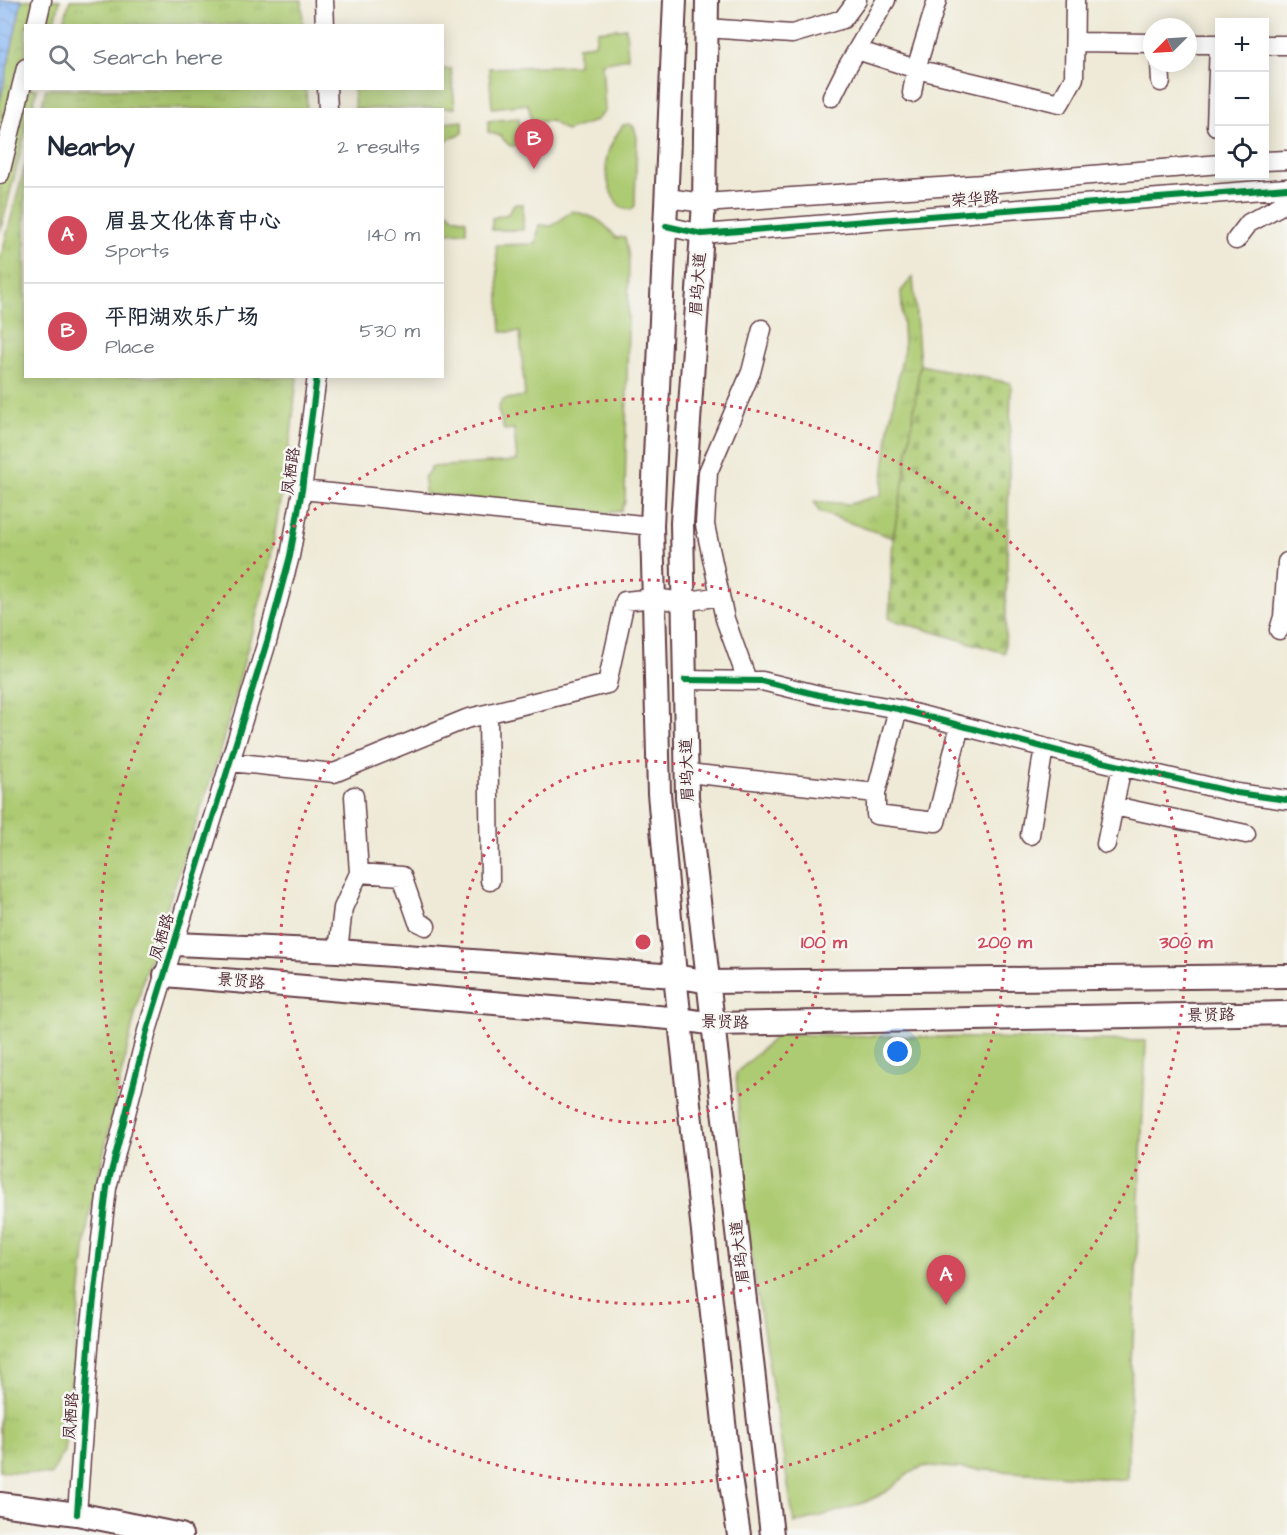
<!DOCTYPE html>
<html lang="en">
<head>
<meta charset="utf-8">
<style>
	body { margin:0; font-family:"Architects Daughter","LXGW WenKai TC",sans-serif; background:#f6f6f7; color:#1f2937 }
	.controls { position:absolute; right:18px; top:18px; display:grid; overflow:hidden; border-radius:0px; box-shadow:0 3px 15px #0003 }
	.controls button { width:54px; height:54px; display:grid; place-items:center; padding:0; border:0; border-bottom:2px solid #e0e1e3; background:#fff; color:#1f2937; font:30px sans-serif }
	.compass { position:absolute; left:1143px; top:18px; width:54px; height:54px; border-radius:50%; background:#fff; box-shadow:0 3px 15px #0003; rotate:246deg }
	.you { position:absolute; left:898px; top:1052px; width:21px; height:21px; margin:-15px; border:4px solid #fff; border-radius:50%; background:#1a73e8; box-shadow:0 0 0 9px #1a73e833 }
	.badge { display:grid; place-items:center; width:39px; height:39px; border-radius:50%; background:#d1495b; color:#fff; font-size:20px; font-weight:700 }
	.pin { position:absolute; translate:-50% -50px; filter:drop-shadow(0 2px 3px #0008) }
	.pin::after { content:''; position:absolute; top:32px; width:21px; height:18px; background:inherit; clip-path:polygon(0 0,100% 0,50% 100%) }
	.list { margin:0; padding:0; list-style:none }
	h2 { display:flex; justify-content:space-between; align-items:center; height:78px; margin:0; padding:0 24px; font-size:26px }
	h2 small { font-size:20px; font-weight:400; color:#747a83 }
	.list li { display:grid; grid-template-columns:39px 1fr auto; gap:18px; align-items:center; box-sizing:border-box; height:96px; padding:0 24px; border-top:2px solid #e0e1e3 }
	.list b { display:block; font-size:22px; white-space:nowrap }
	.list p { margin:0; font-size:20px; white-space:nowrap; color:#747a83 }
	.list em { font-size:20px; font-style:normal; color:#747a83 }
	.icon { flex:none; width:33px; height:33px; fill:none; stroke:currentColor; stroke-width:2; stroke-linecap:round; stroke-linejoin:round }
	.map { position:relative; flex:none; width:1287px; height:1535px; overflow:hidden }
	.search { position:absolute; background:#fff; box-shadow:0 3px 15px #0003; left:24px; top:24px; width:420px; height:66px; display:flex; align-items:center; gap:15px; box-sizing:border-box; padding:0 21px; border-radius:0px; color:#747a83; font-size:22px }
	.panel { position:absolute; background:#fff; box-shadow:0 3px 15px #0003; left:24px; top:108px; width:420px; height:270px; border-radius:0px }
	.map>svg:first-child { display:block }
	.grass { fill:url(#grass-tufts); stroke:#7c754e; stroke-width:1.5 }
	.cemetery { fill:url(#cemetery-stones); stroke:#7c754e; stroke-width:1.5 }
	.park { fill:url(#park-crowns); stroke:#7c754e; stroke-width:1.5 }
	.garden { fill:#adcb72; stroke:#7c754e; stroke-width:1.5 }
	.water { fill:url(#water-waves); stroke:#6a6c90; stroke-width:1.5 }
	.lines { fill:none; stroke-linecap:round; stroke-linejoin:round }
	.minor-casing { stroke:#633d45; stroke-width:21 }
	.major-casing { stroke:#633d45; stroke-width:26 }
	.minor { stroke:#fff; stroke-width:18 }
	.major { stroke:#fff; stroke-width:22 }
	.cycleway-casing { stroke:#f6f6f2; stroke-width:10 }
	.cycleway { stroke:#00873e; stroke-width:6 }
	.ring { fill:none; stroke:#d1495b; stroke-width:3; stroke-dasharray:3 6 }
	.labels { text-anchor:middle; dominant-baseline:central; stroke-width:5; stroke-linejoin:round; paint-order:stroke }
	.street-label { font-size:16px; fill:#4a1f2b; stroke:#f6f6f2 }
	.centre { fill:#d1495b; stroke:#f6f6f2; stroke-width:3 }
	.ring-label { font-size:18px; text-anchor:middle; font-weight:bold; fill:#d1495b; stroke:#f6f6f2; stroke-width:5; stroke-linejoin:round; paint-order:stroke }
</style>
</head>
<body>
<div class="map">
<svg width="1287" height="1535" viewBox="0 0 1287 1535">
	<defs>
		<pattern id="grass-tufts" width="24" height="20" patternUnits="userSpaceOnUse" patternTransform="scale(1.5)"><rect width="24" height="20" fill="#adcb72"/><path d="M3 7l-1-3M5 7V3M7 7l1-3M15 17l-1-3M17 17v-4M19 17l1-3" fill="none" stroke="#96ae63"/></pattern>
		<pattern id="cemetery-stones" width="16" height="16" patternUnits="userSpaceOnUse" patternTransform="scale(1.5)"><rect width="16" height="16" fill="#adcb72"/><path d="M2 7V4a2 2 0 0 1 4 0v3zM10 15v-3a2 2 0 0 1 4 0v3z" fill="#96ae63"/></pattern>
		<pattern id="park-crowns" width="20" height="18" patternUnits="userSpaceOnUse" patternTransform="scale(1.5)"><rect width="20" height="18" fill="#adcb72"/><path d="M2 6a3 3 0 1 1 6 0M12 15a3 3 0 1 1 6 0" fill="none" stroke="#96ae63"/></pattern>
		<pattern id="water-waves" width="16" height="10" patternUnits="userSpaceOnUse" patternTransform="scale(1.5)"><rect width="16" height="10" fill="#89b8f4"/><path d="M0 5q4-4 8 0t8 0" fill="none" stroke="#7295c6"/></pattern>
	</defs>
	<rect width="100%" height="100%" fill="#f6f6f2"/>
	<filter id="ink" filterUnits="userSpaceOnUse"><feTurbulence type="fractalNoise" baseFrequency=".0167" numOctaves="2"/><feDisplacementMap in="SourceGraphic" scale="12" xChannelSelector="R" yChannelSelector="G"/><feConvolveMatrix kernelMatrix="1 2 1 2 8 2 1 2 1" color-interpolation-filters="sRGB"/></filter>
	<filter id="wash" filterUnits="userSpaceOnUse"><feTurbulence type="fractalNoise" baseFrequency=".008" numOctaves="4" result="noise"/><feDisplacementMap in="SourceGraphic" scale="24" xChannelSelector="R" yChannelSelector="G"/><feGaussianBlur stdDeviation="1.35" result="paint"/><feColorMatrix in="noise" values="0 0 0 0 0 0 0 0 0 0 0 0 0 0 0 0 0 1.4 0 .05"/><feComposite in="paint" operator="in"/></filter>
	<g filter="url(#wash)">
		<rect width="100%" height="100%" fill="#efead7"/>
		<path class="grass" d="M70,0H302L303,25H63Z
			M46,89H306L307,109H41Z
			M25,166L26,376L297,377L291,435L269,568L219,755L144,975L88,1222L64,1451L51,1475L0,1471V260Z
			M913,277L920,365L905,474L893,538L819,512L814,501L849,504L881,495L890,420L904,348L901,291Z"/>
		<path class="cemetery" d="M920,365L1011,383L1005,653L889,619L893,538L905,474Z"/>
		<path class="park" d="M0,0H60L54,25L26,26V88L37,89L32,109L26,110L25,134L0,232Z"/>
		<path class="garden" d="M626,28L628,58L602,63L605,111L595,121L566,131L551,121L532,122L528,104L492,108L489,68L578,65V46L595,44L597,31Z
			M443,69H451L455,108L355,109L353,89L442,88Z
			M519,118L520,145L510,146L500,136L488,132V121Z
			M463,121V133L450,138L443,145V123Z
			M630,124L634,127L637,137L635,201V206L630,210C628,209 623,208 621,207C609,198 604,169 607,156C610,144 616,135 623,125Z
			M514,204H523V230H492V218L508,214Z
			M443,207L454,217L466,220V232L443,233Z
			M572,211C593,216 603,220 616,238L625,237L629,257L625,502L621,511L608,513L425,494L424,478L432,467L517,461L514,429L504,430L498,409L502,400L525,396L520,332H501L496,245L536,244L539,225L552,226Z
			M778,1034L1146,1041L1127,1480L928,1466C907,1469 901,1483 884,1493C857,1508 824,1515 794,1523L744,1210L736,1073Z"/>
		<path class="water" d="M0,0H22L0,101Z"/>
	</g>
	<g filter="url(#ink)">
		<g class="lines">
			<g class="minor-casing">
				<path id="minor" d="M324,0L325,26
					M36,26L42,0
					M706,28L792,34L843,19L857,0
					M1075,42L1152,43
					M1188,44H1220
					M1264,45H1287
					M857,50L916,69L1060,103L1074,78L1075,0
					M1160,63L1161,82
					M327,88L328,110
					M912,93L916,69L937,0
					M832,97L846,69L886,0
					M1216,126L1219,44
					M1264,161L1287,160
					M0,174L26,68
					M667,198L704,203L998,183L1220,164
					M666,226L702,234L1287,188
					M1236,240L1249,223L1287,202
					M302,490L652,526
					M1279,630L1283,617L1287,562
					M685,680L762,681L819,695L898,709L1073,755L1237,793L1287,800
					M747,680L725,619L705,525L708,472L751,372L762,329
					M898,709L876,793V815L936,822L960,725
					M488,714L490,881
					M230,762L334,773L466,719L607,684L625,601L654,598L684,602L720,596
					M687,773L876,793
					M1114,806L1246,834
					M1030,835L1044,747
					M1106,844L1122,766
					M359,873L402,876L418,922L426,926
					M338,951L343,908L359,873L354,796
					M77,1514L90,1333L107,1188L147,1031L267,642L290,556L302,490L317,376"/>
			</g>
			<g class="major-casing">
				<path id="major" d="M675,0L652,526L659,793L675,976L730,1477L739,1535
					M707,0L704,203L682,523L687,797L772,1535
					M174,944L338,951L675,976L709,982L1287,976
					M165,975L681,1019L713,1024L1287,1013
					M0,1504L77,1514L181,1535"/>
			</g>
			<use href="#minor" class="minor"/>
			<use href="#major" class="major"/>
			<g class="cycleway-casing">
				<path id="cycleway" d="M666,226L702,234L1287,188
					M685,680L762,681L819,695L898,709L1073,755L1237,793L1287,800
					M77,1514L90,1333L107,1188L147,1031L267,642L290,556L302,490L317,376"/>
			</g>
			<use href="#cycleway" class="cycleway"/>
		</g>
	</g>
	<g class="ring">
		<circle cx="643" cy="942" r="181"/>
		<circle cx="643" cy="942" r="362"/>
		<circle cx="643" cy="942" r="543"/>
	</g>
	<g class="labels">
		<g class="street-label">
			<text transform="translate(975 199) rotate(-5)">荣华路</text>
			<text transform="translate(698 284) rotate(-86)">眉坞大道</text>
			<text transform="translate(291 471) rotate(-82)">凤栖路</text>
			<text transform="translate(687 770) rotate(-92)">眉坞大道</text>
			<text transform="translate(162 937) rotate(-73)">凤栖路</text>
			<text transform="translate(241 981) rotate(5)">景贤路</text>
			<text transform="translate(1211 1015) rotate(-1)">景贤路</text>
			<text transform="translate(725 1022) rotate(2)">景贤路</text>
			<text transform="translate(740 1252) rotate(-97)">眉坞大道</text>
			<text transform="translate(71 1416) rotate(-86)">凤栖路</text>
		</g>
	</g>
	<circle cx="643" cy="942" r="9" class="centre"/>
	<g class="ring-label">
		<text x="824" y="948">100 m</text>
		<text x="1005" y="948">200 m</text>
		<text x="1186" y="948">300 m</text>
	</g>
</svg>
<div class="controls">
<button>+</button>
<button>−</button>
<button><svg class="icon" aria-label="locate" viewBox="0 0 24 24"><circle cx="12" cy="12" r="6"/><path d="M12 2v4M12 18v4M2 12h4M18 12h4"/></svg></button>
</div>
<svg class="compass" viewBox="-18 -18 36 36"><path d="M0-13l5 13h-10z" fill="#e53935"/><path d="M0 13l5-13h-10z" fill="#747a83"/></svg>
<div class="you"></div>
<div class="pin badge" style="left:946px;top:1305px">A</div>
<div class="pin badge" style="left:534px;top:169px">B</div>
<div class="search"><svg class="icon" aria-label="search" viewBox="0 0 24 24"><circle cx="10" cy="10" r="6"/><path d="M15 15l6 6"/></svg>Search here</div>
<section class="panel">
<h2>Nearby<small>2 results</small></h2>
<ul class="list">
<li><span class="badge">A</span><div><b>眉县文化体育中心</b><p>Sports</p></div><em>140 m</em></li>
<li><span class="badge">B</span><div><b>平阳湖欢乐广场</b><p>Place</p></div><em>530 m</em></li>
</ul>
</section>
</div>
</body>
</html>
